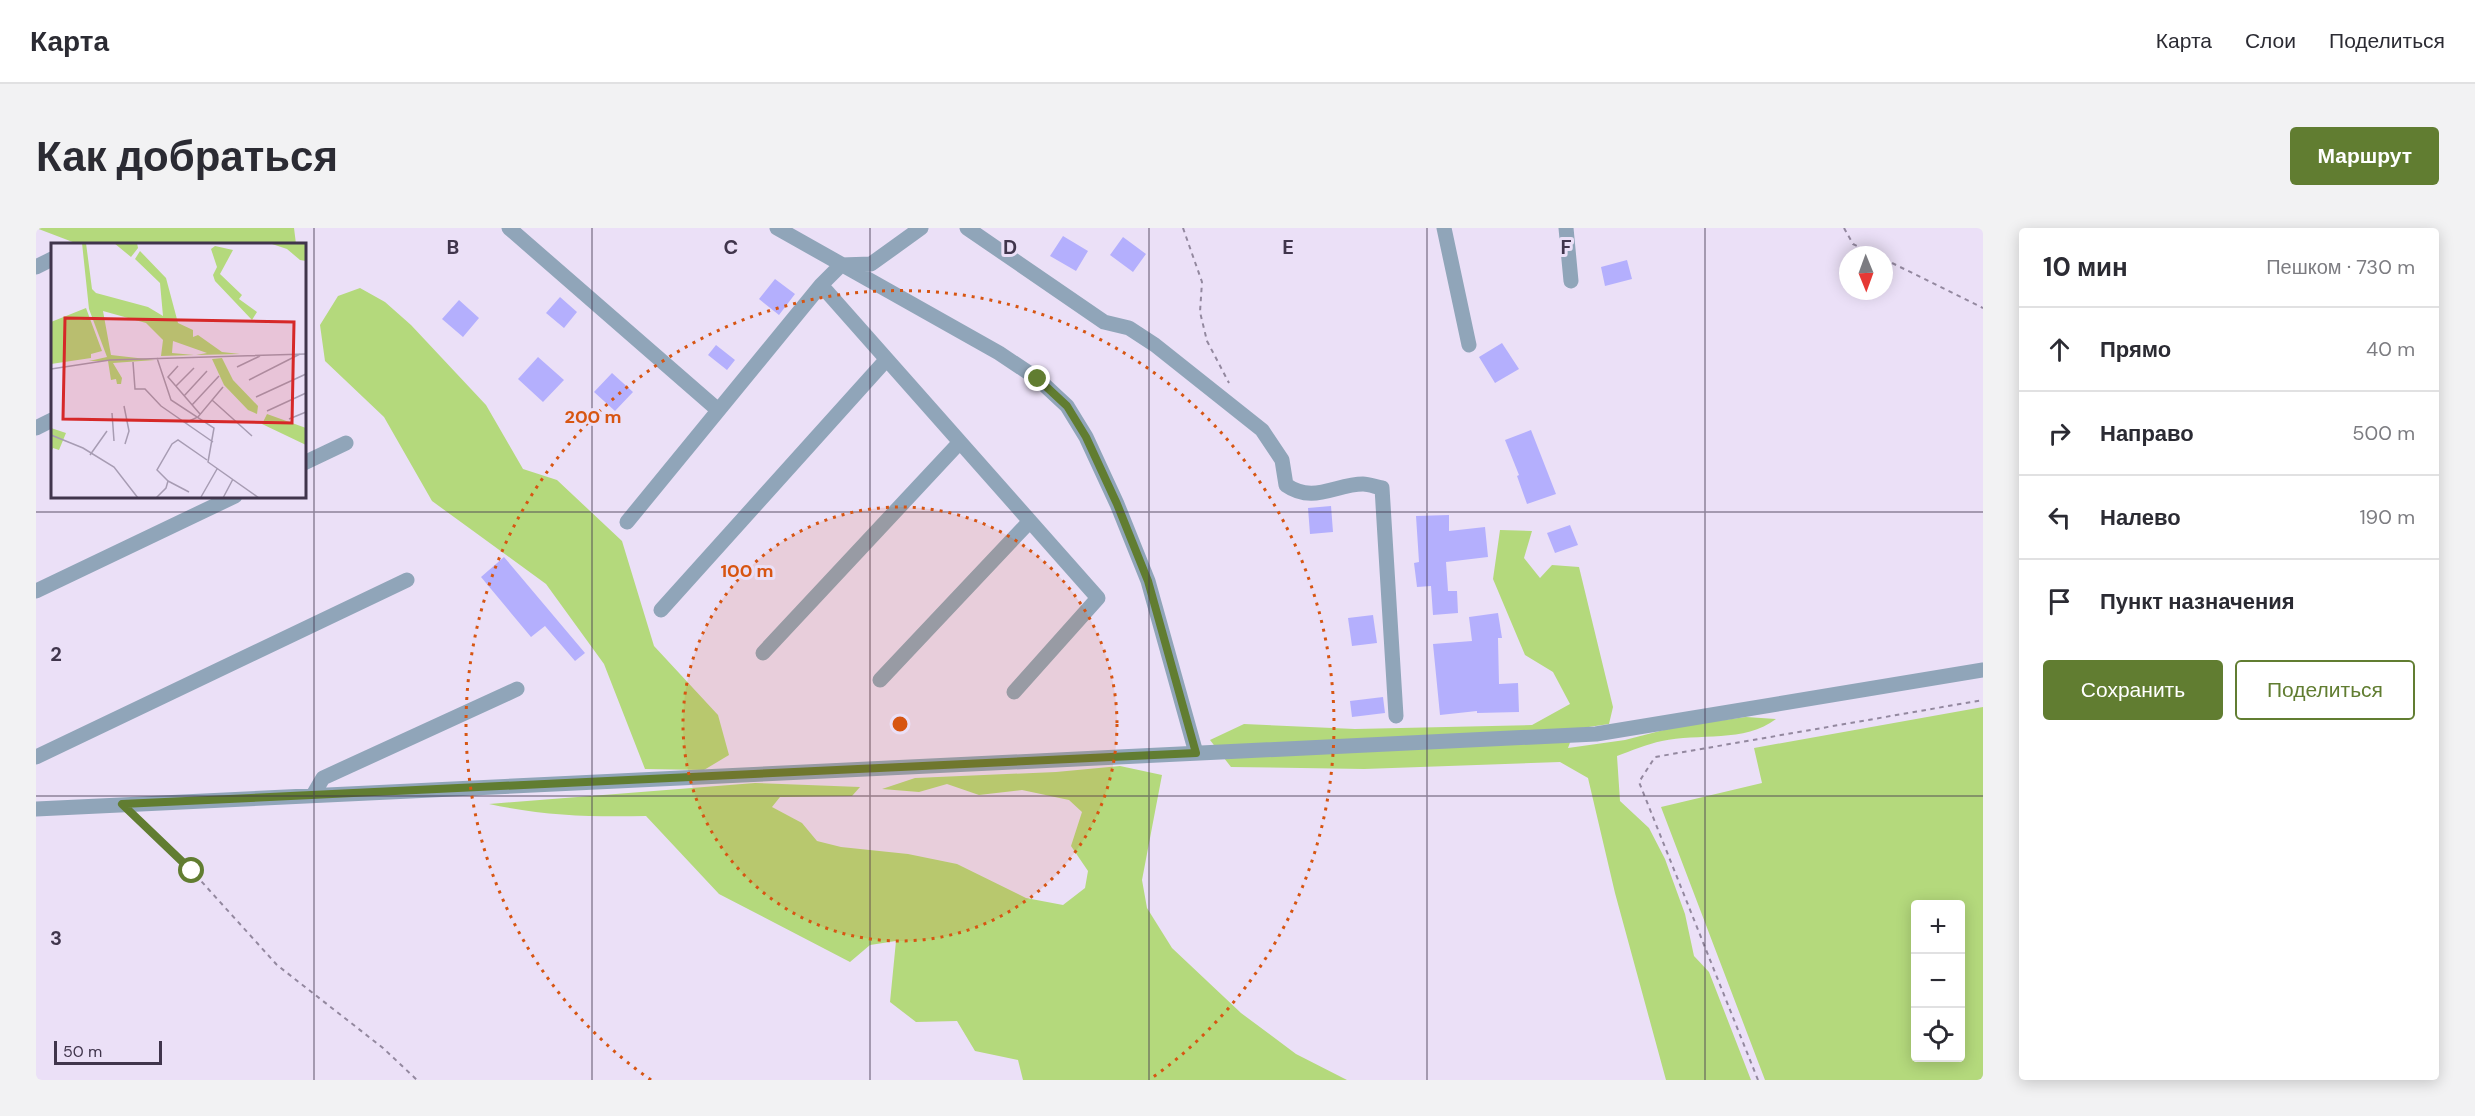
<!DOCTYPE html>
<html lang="ru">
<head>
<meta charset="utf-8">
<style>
	body { margin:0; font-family:"DM Sans",sans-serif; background:#f2f2f3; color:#2b2b33 }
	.controls { position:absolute; right:18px; bottom:18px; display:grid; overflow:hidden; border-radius:6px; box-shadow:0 3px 15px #0003 }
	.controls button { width:54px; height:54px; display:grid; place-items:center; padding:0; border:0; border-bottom:2px solid #e1e1e2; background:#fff; color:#2b2b33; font:30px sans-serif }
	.compass { position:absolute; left:1803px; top:18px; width:54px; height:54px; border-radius:50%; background:#fff; box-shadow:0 3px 15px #0003; rotate:179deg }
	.scale { position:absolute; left:18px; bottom:15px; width:108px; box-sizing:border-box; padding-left:6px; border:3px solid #40354c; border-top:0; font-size:16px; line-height:21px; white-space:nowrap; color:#40354c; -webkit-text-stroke:4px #ebe0f7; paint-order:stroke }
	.stop { position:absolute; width:18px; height:18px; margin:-14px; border:4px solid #617d31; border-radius:50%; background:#fff }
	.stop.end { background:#617d31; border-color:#fff; box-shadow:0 2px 6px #0008 }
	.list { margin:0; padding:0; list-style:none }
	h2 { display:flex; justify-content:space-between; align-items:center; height:78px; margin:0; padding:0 24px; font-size:26px }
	h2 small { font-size:20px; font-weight:400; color:#7c7c81 }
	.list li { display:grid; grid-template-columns:39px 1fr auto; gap:18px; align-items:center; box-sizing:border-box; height:84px; padding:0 24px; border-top:2px solid #e1e1e2 }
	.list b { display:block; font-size:22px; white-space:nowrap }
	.list em { font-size:20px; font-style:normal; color:#7c7c81 }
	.actions { display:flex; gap:12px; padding:18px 24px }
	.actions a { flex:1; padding:14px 0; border:2px solid #617d31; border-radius:6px; text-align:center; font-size:21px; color:#617d31 }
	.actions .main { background:#617d31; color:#fff }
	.icon { flex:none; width:33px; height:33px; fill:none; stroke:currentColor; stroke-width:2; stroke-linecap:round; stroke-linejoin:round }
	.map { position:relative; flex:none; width:1947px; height:852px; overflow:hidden; border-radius:6px }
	header { display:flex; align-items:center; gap:36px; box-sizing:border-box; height:84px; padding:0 30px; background:#fff; border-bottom:2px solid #e1e1e2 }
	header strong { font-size:28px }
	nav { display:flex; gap:33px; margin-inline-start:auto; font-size:21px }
	.intro { display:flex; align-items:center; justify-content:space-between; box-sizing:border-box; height:144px; padding:0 36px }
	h1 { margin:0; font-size:42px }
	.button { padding:15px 27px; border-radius:6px; background:#617d31; color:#fff; font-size:21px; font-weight:700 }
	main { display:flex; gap:36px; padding:0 36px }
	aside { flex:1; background:#fff; border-radius:6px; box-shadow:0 3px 15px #0003 }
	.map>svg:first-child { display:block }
	.green { fill:#b4d97c; fill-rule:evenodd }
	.building { fill:#b4affd }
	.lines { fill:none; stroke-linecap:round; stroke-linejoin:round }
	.path { stroke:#93889f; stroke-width:2; stroke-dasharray:4.5 4.5; stroke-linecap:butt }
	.minor { stroke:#90a5b9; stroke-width:15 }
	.route { stroke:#617d31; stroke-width:8 }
	.grid { fill:none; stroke:#40354c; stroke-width:1.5; stroke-opacity:0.55 }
	.ring { fill:none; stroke:#d75512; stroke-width:3; stroke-dasharray:3 6 }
	.inset-road { fill:none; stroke:#a79cb3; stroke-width:1.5 }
	.view { fill:#d62828; fill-opacity:0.15; stroke:#d62828; stroke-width:3 }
	.inset-edge { fill:none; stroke:#40354c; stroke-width:3 }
	.grid-label { font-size:20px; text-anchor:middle; font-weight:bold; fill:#40354c; stroke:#ebe0f7; stroke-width:6; stroke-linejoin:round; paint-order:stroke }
	.centre { fill:#d75512; stroke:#ebe0f7; stroke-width:3 }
	.ring-label { font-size:18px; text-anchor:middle; font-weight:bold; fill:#d75512; stroke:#ebe0f7; stroke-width:6; stroke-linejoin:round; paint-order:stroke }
</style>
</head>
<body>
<header>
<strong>Карта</strong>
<nav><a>Карта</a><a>Слои</a><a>Поделиться</a></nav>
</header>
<div class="intro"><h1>Как добраться</h1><a class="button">Маршрут</a></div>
<main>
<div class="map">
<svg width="1947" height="852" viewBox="0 0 1947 852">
	<rect width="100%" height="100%" fill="#ebe0f7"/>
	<path class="green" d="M0,0H258L260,16H42Z
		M324,60L349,74L375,97L450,177L487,241L521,252L586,313L618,418L682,487L693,527L668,542L609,541L568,436L510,356L396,273L348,189L289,133L284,97L302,68Z
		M1464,302L1496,303L1488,330L1504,350L1516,337L1543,339L1577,479L1573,496L1539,501L1532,520L1589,512L1643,498L1710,489L1740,491C1709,515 1662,505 1626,513C1611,516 1595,523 1581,528L1584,573L1613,600L1629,631L1649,686L1658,728L1673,744L1715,852H1630L1579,665L1552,550L1524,534L1328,541L1195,539L1174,512L1208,496L1319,501L1496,497L1534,476L1517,444L1489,427L1457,351Z
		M1947,479V852H1729L1625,579L1726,555L1718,520ZM1880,676H1924V830H1880Z
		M1084,538L1126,547L1106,652L1111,680L1136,720L1205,785L1260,826L1311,852H987L982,832L939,823L921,793L880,794L854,774L860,713L834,717L814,734L683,666L610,588C553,589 509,588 453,576L719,555L824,559L816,568L744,569L736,579L766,595L781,613L805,619L872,626L921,636L990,670L1027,677L1049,660L1052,643L1035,618L1046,584L1033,572L986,562L943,567L911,556L883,564L846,561L879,550L1020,544Z"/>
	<path class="building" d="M1027,8L1052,23L1040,43L1014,28Z
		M1087,9L1110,26L1097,44L1074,27Z
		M1591,32L1596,51L1569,58L1565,39Z
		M739,51L759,66L743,87L723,71Z
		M524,69L541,84L528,100L510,85Z
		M423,72L443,90L427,109L406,91Z
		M1466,115L1483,141L1459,155L1443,129Z
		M680,117L699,132L691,142L672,127Z
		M502,129L528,152L507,174L482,151Z
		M576,145L597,164L579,183L558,164Z
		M1495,202L1520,266L1491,276L1481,248L1483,247L1469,212Z
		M1295,278L1297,304L1274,306L1272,280Z
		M1413,287V303L1449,299L1452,329L1410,334L1412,363H1421L1422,385L1397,387L1395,358L1381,359L1378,335L1383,334L1380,288Z
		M1534,297L1542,317L1519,325L1511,305Z
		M468,329L549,425L539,433L509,398L495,409L445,349Z
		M1462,385L1466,410H1462L1463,456L1482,455L1483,484L1441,485V483L1404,487L1397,416L1436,413L1433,389Z
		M1337,387L1341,415L1316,418L1312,390Z
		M1347,469L1349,485L1316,489L1314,473Z"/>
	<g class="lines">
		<path class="path" d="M1147,0L1166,54L1164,84L1171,113L1193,155
			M1808,0L1817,16L1840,27
			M1848,31L1947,80
			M101,591L156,643L241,737L347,820L381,852
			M1722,852L1603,554L1619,529L1947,472"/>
		<path class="minor" d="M473,0L682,182
			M741,0L963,125L1002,151L1031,178L1050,209L1081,276L1112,353L1160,525
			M931,0L1068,94L1093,100L1119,117L1226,202L1246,232L1250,257C1277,276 1300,256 1327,256C1333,256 1340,259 1346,260L1360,488
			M1408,0L1433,117
			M1530,0L1535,53
			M0,39L16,31
			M785,57L1062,370L978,464
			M0,200L16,192
			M268,235L310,215
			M591,294L785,57L805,37L835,36L885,0
			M0,363L199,268
			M625,382L850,132
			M727,425L924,214
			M844,452L994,293
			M0,529L371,352
			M277,567L287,550L481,461
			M0,581L1560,506L1947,442"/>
	</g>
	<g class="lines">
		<path class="route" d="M156,643L86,576L1160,525L1112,353L1081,276L1050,209L1031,178L1002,151"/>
	</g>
	<path class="grid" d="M278,0V852M556,0V852M834,0V852M1113,0V852M1391,0V852M1669,0V852M0,284H1947M0,568H1947"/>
	<circle cx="864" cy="496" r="217" fill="#d75512" fill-opacity=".12"/>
	<g class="ring">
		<circle cx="864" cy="496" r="217"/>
		<path d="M615 852A434 434 0 1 1 1113 852"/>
	</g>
	<g transform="translate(15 15)">
		<rect width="255" height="255" fill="#ebe0f7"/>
		<path d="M31,0H35L41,46L45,50L97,64L112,73L109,40L84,16L89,8L115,35L127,80L142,87V94L147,92L171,109L189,111L145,112L156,110L122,98L121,110L143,112L110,113L112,97L95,80L52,68L60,112L104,117L62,120L71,135L70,141H66L65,136L60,137L57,118H38L56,114L38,66ZM63,0H86L87,5L80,14ZM218,0L255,1V18L249,17L236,6ZM164,3L182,7L169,31L191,52L188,56L206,69L201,77L164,38L162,32L166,24L160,6ZM35,65L51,108L40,111V115L0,121V79ZM171,115L182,137L207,163L206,171L197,167L173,142L161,116ZM216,171L255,185V202L211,181ZM0,185L15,190L8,207L2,205L0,209Z" fill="#b4d97c"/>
		<path class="inset-road" d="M106,115L120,157L163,185L157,219L208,255M82,119L84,146H94L110,163L162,199M127,123L117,134L149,171M186,124L209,113M0,126L59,117L255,111M198,137L249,111M125,143L143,125M133,153L156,128M205,154L255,131M161,157L201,193M141,162L168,133M73,163L78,188L74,201M216,168L255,150M61,170L63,198M238,176L255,169M134,180L147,174L172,144M0,192L32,205L63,224L87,255M39,212L56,188M117,238L138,249M150,254L166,226M105,255L115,245L117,238L106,227L121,201L127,197L156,217M172,255L182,236"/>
		<path class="view" d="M14,75L243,79L241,180L12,176Z"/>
		<rect width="255" height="255" class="inset-edge"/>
	</g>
	<g class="grid-label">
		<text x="417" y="26">B</text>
		<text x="695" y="26">C</text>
		<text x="974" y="26">D</text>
		<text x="1252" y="26">E</text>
		<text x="1530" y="26">F</text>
		<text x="20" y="433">2</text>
		<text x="20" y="717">3</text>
	</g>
	<circle cx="864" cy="496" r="9" class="centre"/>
	<g class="ring-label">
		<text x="557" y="195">200 m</text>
		<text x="711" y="349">100 m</text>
	</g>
</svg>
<div class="controls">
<button>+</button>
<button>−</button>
<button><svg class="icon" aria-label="locate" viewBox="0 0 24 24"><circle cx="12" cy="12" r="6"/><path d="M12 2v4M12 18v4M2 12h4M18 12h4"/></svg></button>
</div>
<svg class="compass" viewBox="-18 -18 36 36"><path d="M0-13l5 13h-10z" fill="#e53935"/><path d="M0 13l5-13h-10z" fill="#7c7c81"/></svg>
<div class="scale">50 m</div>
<div class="stop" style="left:156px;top:643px"></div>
<div class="stop end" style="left:1002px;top:151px"></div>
</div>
<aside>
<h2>10 мин<small>Пешком · 730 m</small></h2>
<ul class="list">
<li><svg class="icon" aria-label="ahead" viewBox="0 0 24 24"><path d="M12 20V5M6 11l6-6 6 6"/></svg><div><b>Прямо</b></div><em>40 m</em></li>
<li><svg class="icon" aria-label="right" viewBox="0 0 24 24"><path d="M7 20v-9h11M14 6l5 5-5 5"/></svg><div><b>Направо</b></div><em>500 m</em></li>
<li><svg class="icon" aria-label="left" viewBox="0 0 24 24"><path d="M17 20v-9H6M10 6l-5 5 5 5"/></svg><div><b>Налево</b></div><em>190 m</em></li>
<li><svg class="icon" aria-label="arrive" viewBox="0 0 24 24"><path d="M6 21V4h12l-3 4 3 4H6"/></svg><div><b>Пункт назначения</b></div></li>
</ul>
<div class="actions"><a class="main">Сохранить</a><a>Поделиться</a></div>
</aside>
</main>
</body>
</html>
